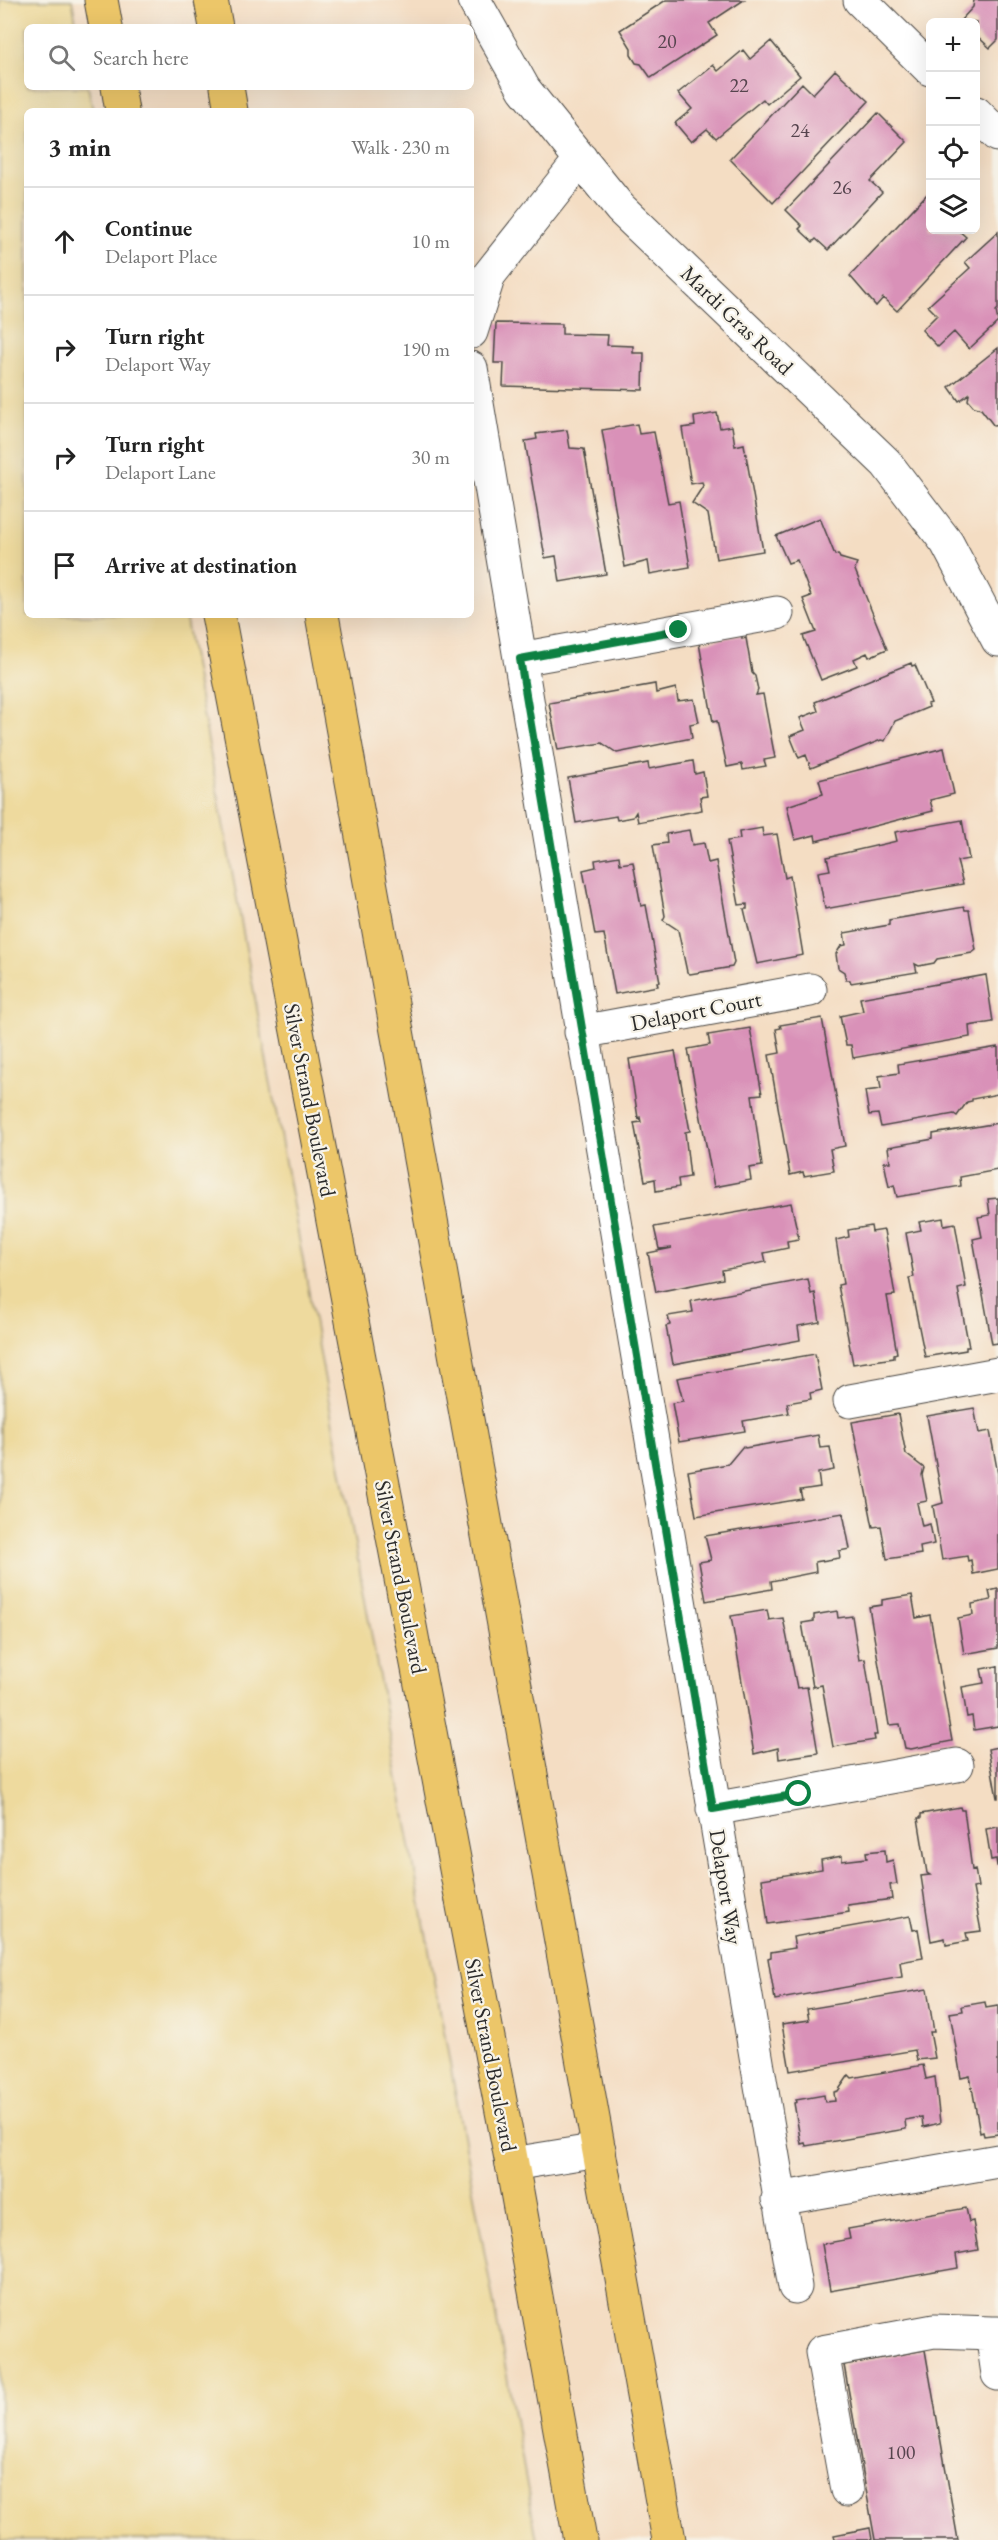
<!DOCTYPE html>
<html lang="en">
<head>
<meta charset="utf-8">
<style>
	body { margin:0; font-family:"EB Garamond",serif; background:#f2f2f2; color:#222 }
	.controls { position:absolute; right:18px; top:18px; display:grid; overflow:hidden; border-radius:9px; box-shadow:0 6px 24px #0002 }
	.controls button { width:54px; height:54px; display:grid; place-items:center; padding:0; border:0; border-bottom:2px solid #e0e0e0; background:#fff; color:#222; font:30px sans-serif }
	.stop { position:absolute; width:18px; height:18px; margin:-14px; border:4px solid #0b8043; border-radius:50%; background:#fff }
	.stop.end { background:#0b8043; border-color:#fff; box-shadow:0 2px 6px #0008 }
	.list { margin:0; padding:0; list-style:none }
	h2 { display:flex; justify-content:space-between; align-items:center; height:78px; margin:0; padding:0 24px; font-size:26px }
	h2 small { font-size:20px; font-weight:400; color:#767676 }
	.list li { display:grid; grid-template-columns:39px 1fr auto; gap:18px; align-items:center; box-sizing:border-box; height:108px; padding:0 24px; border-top:2px solid #e0e0e0 }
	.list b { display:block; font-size:22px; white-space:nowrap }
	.list p { margin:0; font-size:20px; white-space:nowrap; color:#767676 }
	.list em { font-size:20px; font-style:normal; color:#767676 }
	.icon { flex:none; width:33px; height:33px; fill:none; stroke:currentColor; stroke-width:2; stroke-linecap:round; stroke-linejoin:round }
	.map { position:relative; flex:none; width:998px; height:2540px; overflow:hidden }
	.search { position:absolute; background:#fff; box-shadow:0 6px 24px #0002; left:24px; top:24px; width:450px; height:66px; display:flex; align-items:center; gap:15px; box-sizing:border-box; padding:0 21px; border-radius:9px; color:#767676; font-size:22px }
	.panel { position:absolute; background:#fff; box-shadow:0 6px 24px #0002; left:24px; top:108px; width:450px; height:510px; border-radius:9px }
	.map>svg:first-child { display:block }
	.sand { fill:#eeda9e; stroke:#8c8264; stroke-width:1.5 }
	.building { fill:#d991b8 }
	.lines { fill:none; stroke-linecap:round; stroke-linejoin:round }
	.minor-casing { stroke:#494642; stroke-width:35 }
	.highway-casing { stroke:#494642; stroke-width:35 }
	.minor { stroke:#fff; stroke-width:33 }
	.highway { stroke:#ecc669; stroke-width:33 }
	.route { stroke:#0b8043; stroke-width:8 }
	.labels { text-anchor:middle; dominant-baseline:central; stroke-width:4.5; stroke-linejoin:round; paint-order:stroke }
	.number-label { font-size:20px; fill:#56444e }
	.street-label { font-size:22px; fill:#2b2b2b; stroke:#f7f3e8 }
</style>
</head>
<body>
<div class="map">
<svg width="998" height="2540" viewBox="0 0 998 2540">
	<rect width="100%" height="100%" fill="#f7f3e8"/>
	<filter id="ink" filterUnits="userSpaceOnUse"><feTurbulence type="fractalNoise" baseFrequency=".0167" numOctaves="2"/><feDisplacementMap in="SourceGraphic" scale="12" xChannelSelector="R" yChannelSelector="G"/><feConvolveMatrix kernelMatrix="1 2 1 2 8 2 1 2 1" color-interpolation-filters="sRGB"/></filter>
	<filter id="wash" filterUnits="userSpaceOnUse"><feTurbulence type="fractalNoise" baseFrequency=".008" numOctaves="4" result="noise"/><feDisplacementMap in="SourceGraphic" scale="24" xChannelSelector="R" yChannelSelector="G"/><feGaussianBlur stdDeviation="1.35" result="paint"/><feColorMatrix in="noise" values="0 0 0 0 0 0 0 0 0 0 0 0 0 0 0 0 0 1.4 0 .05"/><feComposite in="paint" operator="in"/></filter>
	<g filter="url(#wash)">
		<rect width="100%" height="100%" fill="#f4ddc3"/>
		<path class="sand" d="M0,0H72L77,27H27V87H88L93,111H27V615H185L537,2540H0Z"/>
		<g id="blocks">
			<path class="building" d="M666,0H744L709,23L717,35L651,78L641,64L636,63L631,55V48L620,30Z
				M974,0H998V40L990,48L976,35V22L961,20L973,7Z
				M771,41L800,76L767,104L763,99L716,138L707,129L691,142L675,123L692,109L678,93L713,65L718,71L743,50L750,59Z
				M835,70L869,101L773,203L730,159L802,83L813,94Z
				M878,113L907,142L870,181L882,192L828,250L816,239L813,242L799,229L802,226L786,210Z
				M930,191V230H958L966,237L897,311L883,298L876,306L850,276Z
				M998,232V309L996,311L998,322L969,349L954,332L938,347L922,330L937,315L928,306L970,268L965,262Z
				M496,323L562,324V334L608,335L607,345L633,346V353H644L643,390L503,386L504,363H494Z
				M998,348V424L994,426L981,409L974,407L968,400L969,394L959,401L949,387Z
				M717,413L720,428L732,426L735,446L744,444L763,551L716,559L708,514L692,503L703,486L702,482L691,484L682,428L695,426L694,417Z
				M637,424L639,434L654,432L668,503L679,501L690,567L650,574L648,561L625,567L602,430Z
				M567,430L570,448L584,449L606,574L560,582L556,556L545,558L525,441L537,439L536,434Z
				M820,518L835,555L838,554L840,558L857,563L855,570L887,649L869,657L867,653L854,659L857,666L821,680L803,636L816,632L803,599L811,596L797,560L788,563L776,536Z
				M742,635V639L746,638L752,673L755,676L758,690L756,695L763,694L775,758L764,760L766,766L743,770L742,764L727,767L717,721L713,722L699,643Z
				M911,663L912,666L915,665L931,703L928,704L929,707L895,721L885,741L881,740L811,768L806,755L799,758L790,736L805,730L800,718L818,711L815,702Z
				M655,684L656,693L676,688L678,701L694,699L699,722L690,724L692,738L617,753L602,743L558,750L549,703Z
				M944,748L954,794L930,800L933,811L816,841L815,835L795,840L787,806L823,794L819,780Z
				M693,761L695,774L703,772L707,796L700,797L702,810L638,822L636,812L633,817L617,820L616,816L576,823L568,778L648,763L649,769Z
				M962,820L969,859L957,861L963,884L825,909L818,872L830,870L827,857L897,841L895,832Z
				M762,828L763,836L777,834L785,878L790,876L803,955L757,964L744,909H747V904L739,905L727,841L740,839L739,832Z
				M689,830L692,845L704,843L708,863L716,861L734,963L732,967L690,974L687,972L678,930L663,920L665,916L653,845L667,843L666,834Z
				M619,856L620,864L633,862L641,906L646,905L660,982H657L658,986L615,994L604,934L595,935L583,870L596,867L595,860Z
				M964,907L965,910H969L976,950L972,953L937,959L934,963L919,966L915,964L917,972L851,983L850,980H846L844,972L838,968L836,954L841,946L846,945L844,933L889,925V920Z
				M986,975L993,1022L969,1026L970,1037L853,1058L851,1045H846L840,1016L863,1011L860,998Z
				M822,1018L845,1146L830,1149L834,1171L804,1176L803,1172L790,1175L769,1055L780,1053L776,1029L781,1028L780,1025Z
				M750,1028L762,1094L752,1095L762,1166L749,1168L751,1180L714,1187L688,1049L710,1045L708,1035Z
				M998,1047V1094L972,1099V1101L967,1102L957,1116L954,1114L881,1127L878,1114L869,1115L865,1091L881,1089L879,1076L899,1073L898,1064Z
				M675,1051L690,1131L685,1132L690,1177L678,1179L679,1187L656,1191L655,1179L645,1181L634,1123L641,1122L640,1117L638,1118L629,1059Z
				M998,1123V1170L960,1177L961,1186L897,1197L894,1185L889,1187L884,1162H890L888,1147L933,1139V1134Z
				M998,1198V1343L992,1344L973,1239L982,1237L978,1217L990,1215L988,1199Z
				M791,1203L799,1239L787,1241L788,1248L764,1253L766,1262L722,1270L723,1279L656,1292L648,1253L672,1248L659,1249L654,1227Z
				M943,1218L944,1225L955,1223L966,1287L958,1289L969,1347H966V1350L925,1357L909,1278L914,1277L906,1233L921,1230L919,1222Z
				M871,1226L872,1232L884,1230L895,1295L887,1296L897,1353L894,1354V1358L853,1364L838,1285L843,1284L836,1240L849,1237L848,1230Z
				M808,1279L811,1294L815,1293L820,1322L798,1326L800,1340L673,1364L666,1326L670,1325L668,1316L693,1312L691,1301Z
				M815,1354L822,1390L810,1393L811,1399L787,1403L789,1413L743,1421L745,1431L679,1442L672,1403L683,1401L677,1378Z
				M974,1408L979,1433L990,1431L998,1474V1569L973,1574L971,1560L968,1561L967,1556L942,1560L933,1506L943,1503L927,1416Z
				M898,1414L906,1454L924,1468L922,1475L927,1501L917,1503L922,1526L930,1524L934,1544L920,1547L921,1554L887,1559L881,1526L873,1527L852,1422Z
				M818,1435L820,1448L830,1447L834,1470L818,1473L820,1487L800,1490L802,1499L696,1516L688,1471L728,1464L743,1446L745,1448Z
				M843,1513L850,1549L839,1551L840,1558L815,1562L816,1572L771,1581L772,1589L706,1601L699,1562L711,1560L705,1536Z
				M998,1589V1648L964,1654L958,1618L973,1615L972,1604L991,1600L989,1591Z
				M912,1595L916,1618L930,1615L952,1741L911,1749L905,1748L900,1724L889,1725L869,1607L882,1605V1600Z
				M767,1610L769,1620L783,1618L797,1688L807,1687L818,1753L779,1759L778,1748L754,1754L731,1616Z
				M837,1611L838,1618L852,1616L859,1660L865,1659L877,1735H874L875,1740L833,1747L822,1685L813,1687L802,1623L814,1621V1615Z
				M998,1666V1726L974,1730L972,1716L967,1717L962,1687L984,1683L981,1669Z
				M998,1747V1798H997L988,1749Z
				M960,1807L961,1810H964L972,1870L975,1869L978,1887L973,1888L981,1931L966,1933L968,1941L946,1945L945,1938L931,1941L921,1876L930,1875L927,1873L918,1818H921V1814Z
				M998,1827V1866H997L996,1859L991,1860L986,1829Z
				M885,1850L886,1862L893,1860L897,1884L890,1885L892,1899L848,1905L849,1912L768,1924L762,1879L822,1869L821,1860L842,1856V1861L867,1858L866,1852Z
				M910,1916L913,1930L918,1929L923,1958L900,1962L902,1977L775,2000L768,1958L771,1957V1952L795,1948L793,1937Z
				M927,1989L934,2032H930L935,2058L917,2060L915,2050L790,2071L782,2024L809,2020L807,2009Z
				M985,2002L986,2008L998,2006V2134L984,2136L983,2132L980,2133L970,2076L961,2078L950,2013L963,2011L962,2006Z
				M923,2065L926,2079L935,2077L940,2123L923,2127L922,2117L905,2120L906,2129L806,2146L805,2143L801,2144L794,2103L797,2102L796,2100L824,2095L825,2102L835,2101L834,2092L838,2091L849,2075L852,2078Z
				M966,2208L969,2222L973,2221L978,2250L956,2254L958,2268L830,2291L822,2244L850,2239L848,2229Z
				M925,2350L958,2540H875L844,2365Z
				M870,2528L872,2540H835L834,2535Z"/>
		</g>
	</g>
	<g filter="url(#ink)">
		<use href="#blocks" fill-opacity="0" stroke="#494642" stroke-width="1.5"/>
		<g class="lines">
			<g class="minor-casing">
				<path id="minor" d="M474,0L524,89L620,208L886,463L947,543L998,640
					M860,0L930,69
					M976,113L998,135
					M471,332L489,275L581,159
					M471,368L795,2287
					M520,659L777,613
					M581,1032L810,990
					M850,1401L998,1374
					M713,1809L957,1765
					M512,2164L599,2150
					M778,2199L998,2161
					M998,2333H992L998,2374
					M847,2490L822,2352L934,2331L992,2333"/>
			</g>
			<g class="highway-casing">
				<path id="highway" d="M101,0L106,27
					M211,0L216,27
					M118,87L122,111
					M227,87L231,111
					M218,615L512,2164L580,2540
					M322,615L669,2540"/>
			</g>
			<use href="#minor" class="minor"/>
			<use href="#highway" class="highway"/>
		</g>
	</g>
	<g class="lines" filter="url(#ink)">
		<path class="route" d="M679,630L520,659L713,1809L799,1794"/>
	</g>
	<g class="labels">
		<g class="number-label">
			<text x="667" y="41">20</text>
			<text x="739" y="85">22</text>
			<text x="800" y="130">24</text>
			<text x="842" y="187">26</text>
			<text x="901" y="2452">100</text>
		</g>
		<g class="street-label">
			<text transform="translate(737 320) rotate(44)">Mardi Gras Road</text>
			<text transform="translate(696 1011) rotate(-11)">Delaport Court</text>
			<text transform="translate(310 1100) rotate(79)">Silver Strand Boulevard</text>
			<text transform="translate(401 1577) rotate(79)">Silver Strand Boulevard</text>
			<text transform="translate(726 1887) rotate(81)">Delaport Way</text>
			<text transform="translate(491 2055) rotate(79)">Silver Strand Boulevard</text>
		</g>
	</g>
</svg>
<div class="controls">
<button>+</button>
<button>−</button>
<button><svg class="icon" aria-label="locate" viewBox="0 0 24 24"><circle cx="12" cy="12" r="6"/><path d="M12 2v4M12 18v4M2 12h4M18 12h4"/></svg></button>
<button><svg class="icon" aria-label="layers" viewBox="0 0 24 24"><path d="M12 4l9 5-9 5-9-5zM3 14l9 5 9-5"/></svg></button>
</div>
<div class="stop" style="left:799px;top:1794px"></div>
<div class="stop end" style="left:679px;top:630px"></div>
<div class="search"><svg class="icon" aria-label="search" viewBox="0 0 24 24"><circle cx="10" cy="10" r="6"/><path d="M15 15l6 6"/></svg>Search here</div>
<section class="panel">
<h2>3 min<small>Walk · 230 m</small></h2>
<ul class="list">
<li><svg class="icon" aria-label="ahead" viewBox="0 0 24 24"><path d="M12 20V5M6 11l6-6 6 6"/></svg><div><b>Continue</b><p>Delaport Place</p></div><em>10 m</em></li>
<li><svg class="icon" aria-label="right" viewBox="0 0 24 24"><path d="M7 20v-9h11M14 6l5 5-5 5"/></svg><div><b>Turn right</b><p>Delaport Way</p></div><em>190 m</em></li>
<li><svg class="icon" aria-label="right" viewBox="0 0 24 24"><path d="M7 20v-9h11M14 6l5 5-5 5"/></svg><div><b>Turn right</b><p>Delaport Lane</p></div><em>30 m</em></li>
<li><svg class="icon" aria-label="arrive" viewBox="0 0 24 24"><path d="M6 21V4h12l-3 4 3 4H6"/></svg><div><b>Arrive at destination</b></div></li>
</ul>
</section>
</div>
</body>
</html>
